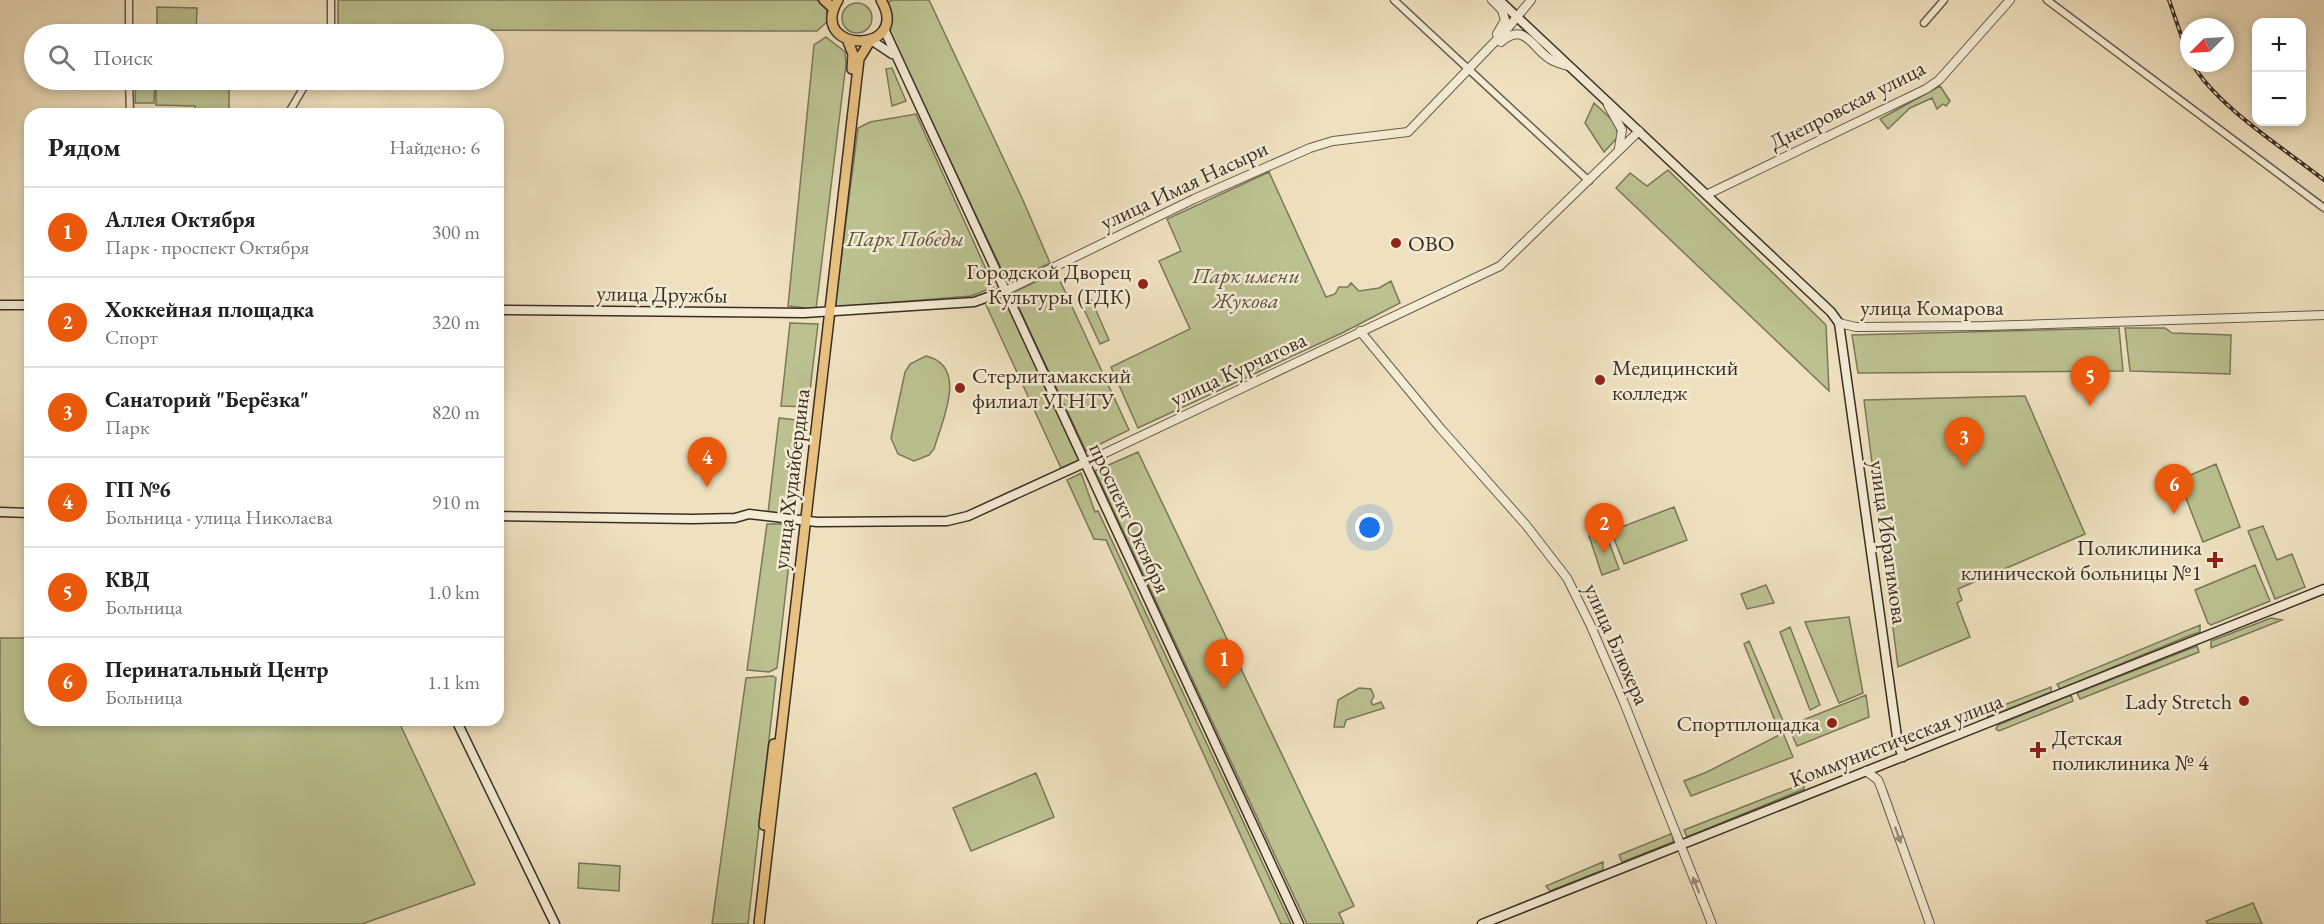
<!DOCTYPE html>
<html lang="ru">
<head>
<meta charset="utf-8">
<style>
	body { margin:0; font-family:"EB Garamond",serif; background:#f6f6f6; color:#222 }
	.controls { position:absolute; right:18px; top:18px; display:grid; overflow:hidden; border-radius:12px; box-shadow:0 3px 9px #0003 }
	.controls button { width:54px; height:54px; display:grid; place-items:center; padding:0; border:0; border-bottom:2px solid #e0e0e0; background:#fff; color:#222; font:30px sans-serif }
	.compass { position:absolute; left:2180px; top:18px; width:54px; height:54px; border-radius:50%; background:#fff; box-shadow:0 3px 9px #0003; rotate:246deg }
	.you { position:absolute; left:1370px; top:528px; width:21px; height:21px; margin:-15px; border:4px solid #fff; border-radius:50%; background:#1a73e8; box-shadow:0 0 0 9px #1a73e833 }
	.badge { display:grid; place-items:center; width:39px; height:39px; border-radius:50%; background:#ea580c; color:#fff; font-size:20px; font-weight:700 }
	.pin { position:absolute; translate:-50% -50px; filter:drop-shadow(0 2px 3px #0008) }
	.pin::after { content:''; position:absolute; top:32px; width:21px; height:18px; background:inherit; clip-path:polygon(0 0,100% 0,50% 100%) }
	.list { margin:0; padding:0; list-style:none }
	h2 { display:flex; justify-content:space-between; align-items:center; height:78px; margin:0; padding:0 24px; font-size:26px }
	h2 small { font-size:20px; font-weight:400; color:#767676 }
	.list li { display:grid; grid-template-columns:39px 1fr auto; gap:18px; align-items:center; box-sizing:border-box; height:90px; padding:0 24px; border-top:2px solid #e0e0e0 }
	.list b { display:block; font-size:22px; white-space:nowrap }
	.list p { margin:0; font-size:20px; white-space:nowrap; color:#767676 }
	.list em { font-size:20px; font-style:normal; color:#767676 }
	.icon { flex:none; width:33px; height:33px; fill:none; stroke:currentColor; stroke-width:2; stroke-linecap:round; stroke-linejoin:round }
	.map { position:relative; flex:none; width:2324px; height:924px; overflow:hidden }
	.search { position:absolute; background:#fff; box-shadow:0 3px 9px #0003; left:24px; top:24px; width:480px; height:66px; display:flex; align-items:center; gap:15px; box-sizing:border-box; padding:0 21px; border-radius:33px; color:#767676; font-size:22px }
	.panel { position:absolute; background:#fff; box-shadow:0 3px 9px #0003; left:24px; top:108px; width:480px; height:618px; border-radius:18px }
	.map>svg:first-child { display:block }
	.green { fill:#bbc290; stroke:#7a785a; stroke-width:1.5 }
	.lines { fill:none; stroke-linecap:round; stroke-linejoin:round }
	.minor-casing { stroke:#675b4b; stroke-width:9 }
	.tertiary-casing { stroke:#675b4b; stroke-width:10 }
	.secondary-casing { stroke:#3a2e24; stroke-width:11 }
	.primary-casing { stroke:#3a2e24; stroke-width:12 }
	.minor { stroke:#f5ecd5; stroke-width:6 }
	.tertiary { stroke:#f5ecd5; stroke-width:8 }
	.secondary { stroke:#f5ecd5; stroke-width:8 }
	.primary { stroke:#e8c080; stroke-width:9 }
	.rail-casing { stroke:#3a2e24; stroke-width:4 }
	.rail { stroke:#f5ecd5; stroke-width:1.5; stroke-dasharray:4.5; stroke-linecap:butt }
	.oneway { fill:#988d7c }
	.poi-dot { fill:#8f2418; stroke:#f5ecd5; stroke-width:2 }
	.labels { text-anchor:middle; dominant-baseline:central; stroke-width:5; stroke-linejoin:round; paint-order:stroke }
	.street-label { font-size:22px; fill:#3a2e24; stroke:#f5ecd5 }
	.park-label { font-size:22px; font-style:italic; fill:#5a533f; stroke:#f5ecd5 }
	.poi-label { font-size:22px; fill:#3a2e24; stroke:#f5ecd5; text-anchor:start }
</style>
</head>
<body>
<div class="map">
<svg width="2324" height="924" viewBox="0 0 2324 924">
	<rect width="100%" height="100%" fill="#efe1bf"/>
	<filter id="stains"><feTurbulence type="fractalNoise" baseFrequency=".00333" numOctaves="4"/><feColorMatrix values="0 0 0 0 .2 0 0 0 0 .09 0 0 0 0 .02 0 0 0 .5 -.17"/></filter>
	<radialGradient id="worn" r=".72"><stop offset=".6" stop-color="#630" stop-opacity="0"/><stop offset="1" stop-color="#630" stop-opacity=".3"/></radialGradient>
	<path class="green" d="M338,0H816L826,5L828,21L817,31L338,30Z
		M892,0H929L1022,198L1050,263L1008,283L889,31L888,2Z
		M842 18a15 15 0 1 1 30 0a15 15 0 1 1-30 0Z
		M157,7L197,8L196,34H157Z
		M826,37L845,52L846,64L816,309L788,306L814,45Z
		M892,68L906,101L892,106L886,69Z
		M136,80H155L154,103H135Z
		M156,80H196V84L229,85V114H196L195,106L156,105Z
		M1940,86L1950,101L1946,106L1943,104L1937,109L1932,98L1910,108L1888,129L1880,119Z
		M1594,103C1604,113 1618,121 1618,137L1604,152L1585,123Z
		M916,114L994,287L971,296L835,307L858,128L870,122Z
		M1668,170L1826,325L1829,391L1616,188L1630,173L1647,186Z
		M1269,172L1326,297L1335,294L1339,287H1348L1351,283L1359,291L1379,288L1391,281L1400,303L1342,333L1138,428L1111,367L1190,329L1159,261L1181,251L1167,219Z
		M1056,272L1129,430L1086,451L1012,293Z
		M1004,297L1079,460L1061,468L986,305Z
		M1091,299L1109,340L1100,344L1081,303Z
		M790,323L818,324L808,407L781,406Z
		M2119,328L2123,371L1858,373L1852,335Z
		M2125,328H2165L2172,333L2231,335L2230,374L2130,371Z
		M926,356C969,366 942,421 934,449L929,455L914,461L898,454L891,438L905,372L910,364Z
		M2025,396L2085,534L1958,589L1962,600L1957,603L1970,637L1898,667L1864,400Z
		M779,418L806,421L796,506L780,513H768Z
		M1138,452L1354,906L1339,913L1344,924H1307L1095,471Z
		M2216,464L2240,527L2203,542L2179,480Z
		M1081,473L1095,512L1098,511L1291,924H1281L1106,540L1094,539L1067,480Z
		M1674,507L1687,540L1624,564L1611,531Z
		M767,524H790L793,528L777,668L769,672L747,670Z
		M2263,526L2277,560L2292,554L2305,587L2275,599L2248,531Z
		M1605,531L1619,569L1602,575L1589,536Z
		M2255,565L2270,601L2211,625L2208,623L2195,590Z
		M1766,585L1774,603L1747,609L1741,594Z
		M1849,617L1863,693L1839,703L1805,622Z
		M2271,618L2282,620L2211,648V641Z
		M2200,625V632L2191,635L2060,689L2057,684Z
		M1790,627L1820,705L1810,710L1780,632Z
		M0,638H30V720H398L475,884L362,924H0Z
		M1749,641L1783,721L1776,723L1744,644Z
		M2197,646L2199,652L2080,699L2077,693Z
		M773,676L776,678L748,924H712L746,678Z
		M2051,687V692L1988,717L1986,712Z
		M1359,688L1371,689L1374,696L1371,702L1373,705L1381,702L1384,708L1346,720L1344,727H1334L1338,700Z
		M1866,695L1869,717L1797,746L1788,726Z
		M2071,695L2073,701L1999,731L1996,729L1998,725Z
		M1783,733L1793,757L1691,796L1684,781L1707,772Z
		M1036,773L1054,817L971,851L953,808Z
		M1804,783V789L1687,837L1684,830Z
		M1673,833V842L1622,862L1619,855Z
		M1603,862V870L1550,891L1546,886Z
		M579,863L620,866L619,891L578,888Z
		M2253,903L2262,924H2208L2206,921Z"/>
	<g class="lines">
		<g class="minor-casing">
			<path id="minor" d="M129,0V34
				M331,0V34
				M1394,0L1589,181
				M2047,0L2324,208
				M1924,23L1944,0
				M129,80L130,114
				M288,114L308,80"/>
		</g>
		<g class="tertiary-casing">
			<path id="tertiary" d="M1492,0L1502,10L1505,20L1497,34
				M1501,42C1525,21 1532,48 1550,59C1556,63 1562,64 1568,66
				M1608,105L1622,130L1619,148
				M1708,194L1926,89L1939,80L2010,0
				M1005,291L1194,199L1310,148L1333,141L1408,132L1507,29L1531,0
				M1839,323L1856,327L1984,326L2324,315
				M1360,331L1441,429L1526,525L1567,578L1590,624L1623,700L1712,924
				M1084,463L1500,266L1639,131
				M1866,771L1878,780L1882,790L1930,924"/>
		</g>
		<g class="secondary-casing">
			<path id="secondary" d="M1499,0L1831,312L1839,323L1898,744L1903,757
				M884,29L1299,924
				M871,40L892,54
				M0,305H30
				M498,310L804,313L974,302L1005,291
				M0,512L30,513
				M498,516L693,519L735,518L749,514L817,522L947,521L968,516L1084,463
				M456,720L555,924
				M1482,924L2324,589"/>
		</g>
		<g class="primary-casing">
			<path id="primary" d="M824,0L834,9
				M838,0C806,54 913,55 881,0
				M847,39L853,54L852,69
				M764,825L774,744
				M759,924L859,59L870,41"/>
		</g>
		<use href="#minor" class="minor"/>
		<use href="#tertiary" class="tertiary"/>
		<use href="#secondary" class="secondary"/>
		<use href="#primary" class="primary"/>
		<g class="rail-casing">
			<path id="rail" d="M2169,0L2189,58
				M2192,63C2215,105 2285,149 2324,180"/>
		</g>
		<use href="#rail" class="rail"/>
	</g>
	<defs><path id="oneway-solid" d="M-6-.8H1V-3.2L6.5 0L1 3.2V.8H-6Z" transform="scale(1.5)"/></defs>
	<g class="oneway">
		<use href="#oneway-solid" transform="translate(1898 835) rotate(70)"/>
		<use href="#oneway-solid" transform="translate(1696 885) rotate(-112)"/>
	</g>
	<g class="poi-dot">
		<circle cx="1396" cy="243" r="6"/>
		<circle cx="1143" cy="284" r="6"/>
		<circle cx="1600" cy="380" r="6"/>
		<circle cx="960" cy="388" r="6"/>
		<path d="M2212 551h6v6h6v6h-6v6h-6v-6h-6v-6h6z"/>
		<circle cx="2244" cy="701" r="6"/>
		<circle cx="1832" cy="723" r="6"/>
		<path d="M2035 741h6v6h6v6h-6v6h-6v-6h-6v-6h6z"/>
	</g>
	<g class="labels">
		<g class="street-label">
			<text transform="translate(1847 105) rotate(-27)">Днепровская улица</text>
			<text transform="translate(1184 185) rotate(-25)">улица Имая Насыри</text>
			<text transform="translate(662 294) rotate(1)">улица Дружбы</text>
			<text x="1932" y="307">улица Комарова</text>
			<text transform="translate(1238 369) rotate(-25)">улица Курчатова</text>
			<text transform="translate(791 479) rotate(-83)">улица Худайбердина</text>
			<text transform="translate(1130 518) rotate(65)">проспект Октября</text>
			<text transform="translate(1889 542) rotate(82)">улица Ибрагимова</text>
			<text transform="translate(1617 644) rotate(66)">улица Блюхера</text>
			<text transform="translate(1896 740) rotate(-21)">Коммунистическая улица</text>
		</g>
		<g class="park-label">
			<text x="905" y="238">Парк Победы</text>
			<text x="1246" y="275">Парк имени<tspan x="1246" dy="25">Жукова</tspan></text>
		</g>
		<g class="poi-label">
			<text x="1408" y="243">ОВО</text>
			<text x="1131" y="271" text-anchor="end">Городской Дворец<tspan x="1131" dy="25">Культуры (ГДК)</tspan></text>
			<text x="1612" y="367">Медицинский<tspan x="1612" dy="25">колледж</tspan></text>
			<text x="972" y="375">Стерлитамакский<tspan x="972" dy="25">филиал УГНТУ</tspan></text>
			<text x="2202" y="547" text-anchor="end">Поликлиника<tspan x="2202" dy="25">клинической больницы №1</tspan></text>
			<text x="2232" y="701" text-anchor="end">Lady Stretch</text>
			<text x="1820" y="723" text-anchor="end">Спортплощадка</text>
			<text x="2052" y="737">Детская<tspan x="2052" dy="25">поликлиника № 4</tspan></text>
		</g>
	</g>
	<rect width="100%" height="100%" filter="url(#stains)"/>
	<rect width="100%" height="100%" fill="url(#worn)"/>
</svg>
<div class="controls">
<button>+</button>
<button>−</button>
</div>
<svg class="compass" viewBox="-18 -18 36 36"><path d="M0-13l5 13h-10z" fill="#e53935"/><path d="M0 13l5-13h-10z" fill="#767676"/></svg>
<div class="you"></div>
<div class="pin badge" style="left:1224px;top:689px">1</div>
<div class="pin badge" style="left:1604px;top:553px">2</div>
<div class="pin badge" style="left:1964px;top:467px">3</div>
<div class="pin badge" style="left:707px;top:487px">4</div>
<div class="pin badge" style="left:2090px;top:406px">5</div>
<div class="pin badge" style="left:2174px;top:514px">6</div>
<div class="search"><svg class="icon" aria-label="search" viewBox="0 0 24 24"><circle cx="10" cy="10" r="6"/><path d="M15 15l6 6"/></svg>Поиск</div>
<section class="panel">
<h2>Рядом<small>Найдено: 6</small></h2>
<ul class="list">
<li><span class="badge">1</span><div><b>Аллея Октября</b><p>Парк · проспект Октября</p></div><em>300 m</em></li>
<li><span class="badge">2</span><div><b>Хоккейная площадка</b><p>Спорт</p></div><em>320 m</em></li>
<li><span class="badge">3</span><div><b>Санаторий &quot;Берёзка&quot;</b><p>Парк</p></div><em>820 m</em></li>
<li><span class="badge">4</span><div><b>ГП №6</b><p>Больница · улица Николаева</p></div><em>910 m</em></li>
<li><span class="badge">5</span><div><b>КВД</b><p>Больница</p></div><em>1.0 km</em></li>
<li><span class="badge">6</span><div><b>Перинатальный Центр</b><p>Больница</p></div><em>1.1 km</em></li>
</ul>
</section>
</div>
</body>
</html>
